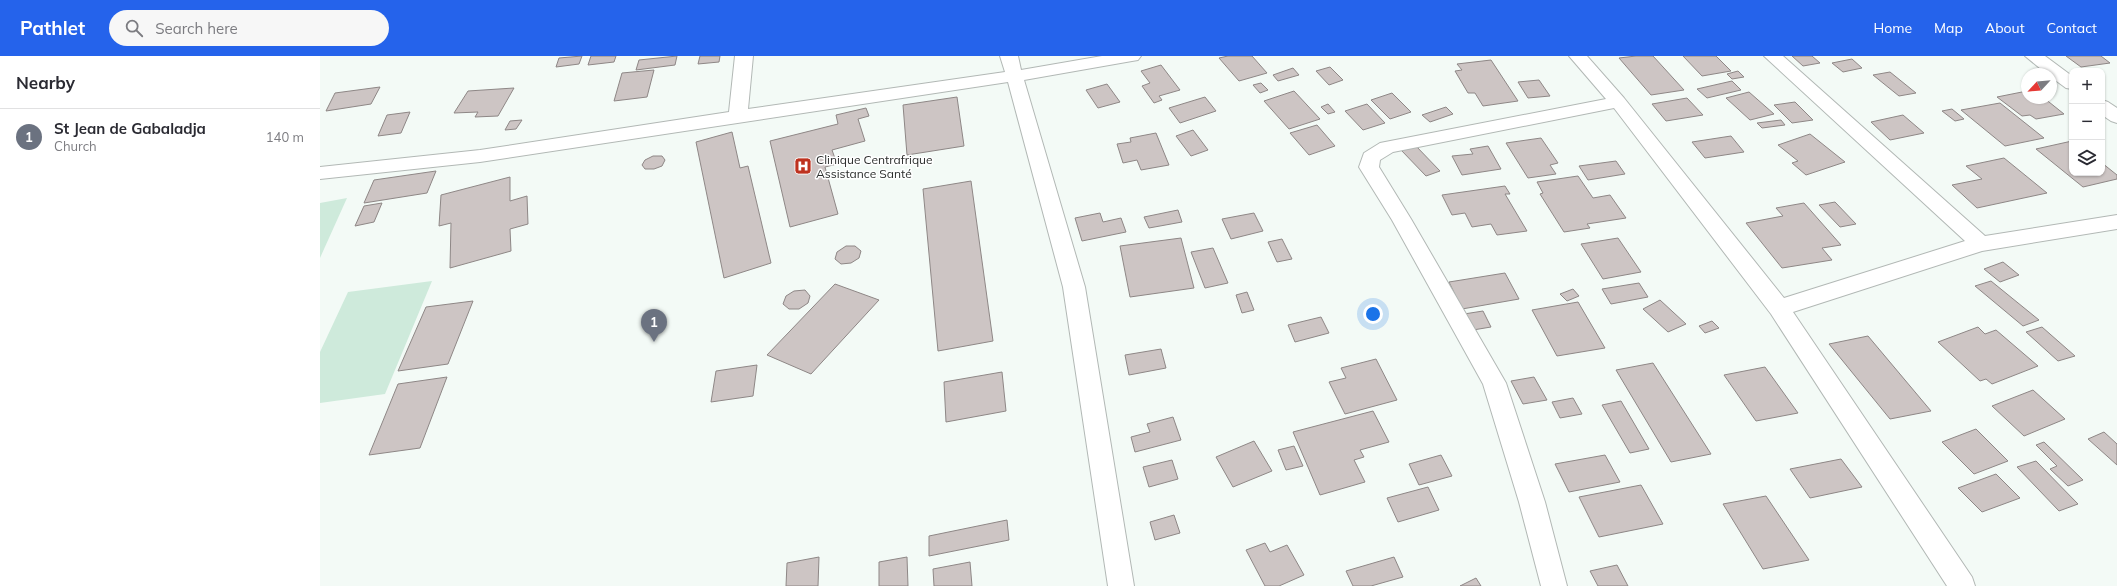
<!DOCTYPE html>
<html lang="en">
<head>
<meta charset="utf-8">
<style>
	body { margin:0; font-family:Mulish,sans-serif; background:#f7f7f7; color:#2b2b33 }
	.controls { position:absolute; right:12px; top:12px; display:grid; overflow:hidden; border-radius:8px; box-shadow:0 1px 3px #0004 }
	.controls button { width:36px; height:36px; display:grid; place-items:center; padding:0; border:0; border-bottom:1px solid #e1e1e2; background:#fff; color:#2b2b33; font:20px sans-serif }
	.compass { position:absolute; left:1701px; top:12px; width:36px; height:36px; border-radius:50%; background:#fff; box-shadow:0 1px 3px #0004; rotate:244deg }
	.you { position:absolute; left:1053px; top:258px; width:14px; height:14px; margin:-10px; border:3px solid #fff; border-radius:50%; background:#1a73e8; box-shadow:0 0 0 6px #1a73e833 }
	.badge { display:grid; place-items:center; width:26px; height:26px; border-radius:50%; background:#2563eb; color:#fff; font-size:13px; font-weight:700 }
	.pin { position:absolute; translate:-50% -33px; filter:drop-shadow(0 1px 2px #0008) }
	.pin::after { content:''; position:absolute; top:21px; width:14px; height:12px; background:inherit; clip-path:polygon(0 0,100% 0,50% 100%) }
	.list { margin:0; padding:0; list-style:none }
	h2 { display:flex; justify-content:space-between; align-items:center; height:52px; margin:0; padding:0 16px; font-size:17px }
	h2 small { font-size:13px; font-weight:400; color:#7c7c81 }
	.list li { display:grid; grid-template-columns:26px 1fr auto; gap:12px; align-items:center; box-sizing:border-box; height:56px; padding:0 16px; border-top:1px solid #e1e1e2 }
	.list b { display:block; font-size:15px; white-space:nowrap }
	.list p { margin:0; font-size:13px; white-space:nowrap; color:#7c7c81 }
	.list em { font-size:13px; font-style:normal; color:#7c7c81 }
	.icon { flex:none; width:22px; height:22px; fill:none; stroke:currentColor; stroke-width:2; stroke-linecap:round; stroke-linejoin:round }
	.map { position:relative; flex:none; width:1797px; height:530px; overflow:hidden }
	header { display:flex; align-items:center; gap:24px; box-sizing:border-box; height:56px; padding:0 20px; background:#2563eb; color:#fff }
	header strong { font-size:19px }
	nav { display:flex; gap:22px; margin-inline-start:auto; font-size:14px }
	.search { width:280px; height:36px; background:#f7f7f7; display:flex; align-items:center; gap:10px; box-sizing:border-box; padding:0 14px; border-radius:22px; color:#7c7c81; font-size:15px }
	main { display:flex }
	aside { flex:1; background:#fff }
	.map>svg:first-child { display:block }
	.green { fill:#ceeadb }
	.building { fill:#cdc5c4; stroke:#8e8786 }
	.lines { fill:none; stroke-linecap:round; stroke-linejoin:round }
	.street-casing { stroke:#b2b8b5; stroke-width:2 }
	.street { fill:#fff; fill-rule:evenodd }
	.labels { text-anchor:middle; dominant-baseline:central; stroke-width:3; stroke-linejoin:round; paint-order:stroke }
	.poi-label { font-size:12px; fill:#2c2e2d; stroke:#fff; text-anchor:start }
</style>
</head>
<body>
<header>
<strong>Pathlet</strong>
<div class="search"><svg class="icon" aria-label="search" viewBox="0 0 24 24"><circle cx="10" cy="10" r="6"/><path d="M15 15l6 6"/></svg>Search here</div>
<nav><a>Home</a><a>Map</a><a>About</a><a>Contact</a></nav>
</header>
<main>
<aside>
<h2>Nearby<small></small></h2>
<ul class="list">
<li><span class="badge" style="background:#6b7280">1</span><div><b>St Jean de Gabaladja</b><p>Church</p></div><em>140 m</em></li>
</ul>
</aside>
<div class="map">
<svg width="1797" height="530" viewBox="0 0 1797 530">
	<rect width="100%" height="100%" fill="#f3faf6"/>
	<path class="green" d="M27,142L0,202V147Z
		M112,225L65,338L0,347V296L28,236Z"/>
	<path class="building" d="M262,0L259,8L236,11L239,2Z
		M271,0H296L294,6L268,9Z
		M357,0L355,9L316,14L319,4Z
		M380,0H400L399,6L378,8Z
		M908,0H932L947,17L919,25L899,2Z
		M1316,0H1333L1364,34L1331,39L1299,2Z
		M1363,0H1396L1411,15L1382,20Z
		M1472,0H1492L1500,7L1483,10Z
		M1746,0H1781L1790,7L1761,11Z
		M1532,3L1542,12L1523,16L1512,7Z
		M1171,4L1198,45L1163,50L1155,37H1148L1135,15L1142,14L1137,8Z
		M841,9L860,34L839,40L842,44L834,47L822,30L830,27L821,15Z
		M1010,11L1023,24L1009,29L996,15Z
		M973,12L979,19L958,25L953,19Z
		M334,14L327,41L294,45L302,17Z
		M1418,15L1424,21L1412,23L1407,18Z
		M1570,16L1596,37L1579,40L1553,19Z
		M1219,24L1230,40L1208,42L1198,26Z
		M1412,25L1421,34L1387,42L1377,33Z
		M941,27L948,34L940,37L933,29Z
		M787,28L800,46L778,52L766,34Z
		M60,31L51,48L6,55L15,37Z
		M194,32L178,60L155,61L158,56L134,57L148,35Z
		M974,35L1000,63L969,73L944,45Z
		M1707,35V42H1724L1744,58L1716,63L1710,59L1702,60L1677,41Z
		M1429,36L1454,58L1430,64L1406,42Z
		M1072,37L1091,56L1070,63L1051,44Z
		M637,41L644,90L587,99L583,49Z
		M885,41L896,55L860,67L849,52Z
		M1367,42L1383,59L1346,65L1332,48Z
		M1475,46L1493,64L1472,67L1454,49Z
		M1680,47L1724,82L1685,90L1641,54Z
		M1008,48L1015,56L1008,58L1001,51Z
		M1047,48L1065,67L1043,74L1025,55Z
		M1126,51L1133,58L1110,66L1102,59Z
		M546,52L549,60L538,63L545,85L512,94L517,108L505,111L518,158L470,171L450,85L518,68L516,59Z
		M1632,53L1644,63L1635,65L1622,55Z
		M90,56L81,77L58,80L67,59Z
		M1583,59L1604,77L1570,84L1551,66Z
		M202,64L196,73L185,74L190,65Z
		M1461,64L1465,69L1442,72L1437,67Z
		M997,69L1015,90L989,99L970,77Z
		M873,74L888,94L871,100L856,80Z
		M412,76L420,112L428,110L451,207L404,222L376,86Z
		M836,77L849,109L821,114L817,104L803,107L797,88L811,86L810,82Z
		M1490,78L1525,106L1486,119L1472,107L1478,105L1458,89Z
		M1411,80L1424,96L1385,102L1372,86Z
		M1221,82L1238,107L1230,109L1236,118L1208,122L1186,87Z
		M1752,85V117H1782V107L1797,119V123L1763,131L1716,93Z
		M1095,89L1120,115L1106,120L1081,94Z
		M1168,90L1181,113L1142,119L1132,100L1153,98L1150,93Z
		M333,100H342L345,104L342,110L334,113H325L322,109L325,104Z
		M1684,102L1727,137L1657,152L1632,129L1662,123L1646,110Z
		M1296,105L1305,118L1268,124L1259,110Z
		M116,115L107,137L44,147L54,124Z
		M1258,120L1273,142L1290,139L1306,162L1267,168L1270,172L1244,176L1220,138L1223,137L1217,126Z
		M190,121V145L207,140L208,168L190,173L191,195L130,212L131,167L119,170L121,139Z
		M651,125L673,285L618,295L603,133Z
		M1185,130L1190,138H1185L1207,175L1177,179L1171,168L1152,171L1145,157L1132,159L1122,139Z
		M1515,146L1536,168L1520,171L1499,149Z
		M62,147L54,166L35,170L44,150Z
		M1484,147L1521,189L1502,192L1512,204L1462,212L1426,167L1463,160L1456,152Z
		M858,154L862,166L829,172L824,161Z
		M780,157L783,166L801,162L806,176L762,185L755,162Z
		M934,157L943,175L911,183L902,163Z
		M861,182L874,232L810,241L800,190Z
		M1298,182L1321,216L1283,223L1261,188Z
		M962,183L972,203L957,206L948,186Z
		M526,190H535L541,195L539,202L531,207L521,208L515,203L517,196Z
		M893,192L908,227L885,232L871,196Z
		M1683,206L1699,219L1680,226L1664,213Z
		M1185,217L1199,243L1142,253L1129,226Z
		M1671,225L1719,264L1703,270L1655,230Z
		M1319,227L1328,241L1291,248L1282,233Z
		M515,228L559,244L491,318L447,299Z
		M1253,233L1259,240L1247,245L1240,238Z
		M485,234L490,240L488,247L479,253H469L463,248L466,240L474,235Z
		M927,236L934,254L922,257L916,239Z
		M1340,244L1366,268L1348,276L1323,253Z
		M153,245L128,308L78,315L106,251Z
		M1258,246L1285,292L1237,300L1212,254Z
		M1163,255L1171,271L1153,274L1144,258Z
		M1001,261L1009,277L975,286L968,269Z
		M1392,265L1399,272L1385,277L1379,270Z
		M1658,271L1665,278L1676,274L1718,310L1672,328L1666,323L1660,325L1618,286Z
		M1722,271L1755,300L1738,305L1706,276Z
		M1548,280L1611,355L1570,363L1509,288Z
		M841,293L846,312L809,319L805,299Z
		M1056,303L1077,344L1025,358L1009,326L1026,322L1021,312Z
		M1333,307L1391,398L1351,406L1296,314Z
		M437,309L433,340L391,346L396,315Z
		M1445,311L1478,357L1436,365L1404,319Z
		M682,316L686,355L626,366L624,326Z
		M127,321L100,392L49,399L78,328Z
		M1214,321L1227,344L1203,348L1191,325Z
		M1713,334L1745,363L1704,380L1672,350Z
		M1253,342L1262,358L1240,362L1232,346Z
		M1301,345L1329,393L1310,397L1282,349Z
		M1053,355L1069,386L1040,394L1044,401L1034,404L1045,426L1000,439L973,376Z
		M853,361L861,384L815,396L811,381L830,376L827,368Z
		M1656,373L1688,405L1654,418L1622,386Z
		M1784,376L1797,388V409L1768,383Z
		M934,385L952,415L913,431L896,401Z
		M1724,386L1763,424L1748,430L1730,413L1737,410L1716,389Z
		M974,390L983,410L966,414L958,394Z
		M1121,399L1132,420L1099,429L1089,408Z
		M1285,399L1300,426L1249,436L1235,408Z
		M1521,403L1542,431L1490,442L1470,413Z
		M852,404L858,423L829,431L823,411Z
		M1716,405L1758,448L1739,455L1697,411Z
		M1676,418L1700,442L1662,456L1638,432Z
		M1321,429L1343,468L1279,481L1259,441Z
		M1108,431L1119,454L1078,466L1067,442Z
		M1446,440L1489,504L1443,513L1403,448Z
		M854,459L860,477L835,484L830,466Z
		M687,464L689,484L609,500V480Z
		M945,487L950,496L967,489L984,519L959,530H945L926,494Z
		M499,501L498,530H466L467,507Z
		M587,501L588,530H559V506Z
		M1074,501L1083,521L1051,530H1033L1026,515Z
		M650,506L652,530H614L613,513Z
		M1297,509L1308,530H1278L1270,515Z
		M1156,522L1161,530H1140Z"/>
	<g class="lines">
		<g class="street-casing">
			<path id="street" d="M415,0H433L428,53L685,16L680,0H698L701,14L782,0H821L818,4L812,5L704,24L765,231L814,530H788L743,231L688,26L160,106L0,123V111L160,94L409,56Z
				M1249,0H1267L1304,42L1464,242L1645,185L1444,0H1463L1665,180L1797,159V173L1662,195L1473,256L1652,521L1655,530H1627L1451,258L1294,52L1073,96L1060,104L1059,111L1091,163L1186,327L1225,446L1247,530H1221L1199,446L1163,328L1072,164L1039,111L1044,97L1060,87L1286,43Z
				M1705,0H1725L1752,20V33L1746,32L1731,21V18H1727Z
				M1782,44L1788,46L1797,52V67L1791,65L1782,59Z"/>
		</g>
		<use href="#street" class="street"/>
	</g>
	<defs>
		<g id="hospital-square" transform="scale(0.9)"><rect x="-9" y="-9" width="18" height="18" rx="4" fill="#be321f" stroke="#fff"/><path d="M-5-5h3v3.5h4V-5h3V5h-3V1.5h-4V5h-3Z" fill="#fff"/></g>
	</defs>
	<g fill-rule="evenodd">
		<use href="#hospital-square" x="483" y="110"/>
	</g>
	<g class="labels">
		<g class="poi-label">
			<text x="496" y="103">Clinique Centrafrique<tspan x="496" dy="14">Assistance Santé</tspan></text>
		</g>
	</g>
</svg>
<div class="controls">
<button>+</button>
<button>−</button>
<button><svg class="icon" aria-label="layers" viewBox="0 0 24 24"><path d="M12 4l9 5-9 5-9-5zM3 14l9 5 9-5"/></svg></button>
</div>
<svg class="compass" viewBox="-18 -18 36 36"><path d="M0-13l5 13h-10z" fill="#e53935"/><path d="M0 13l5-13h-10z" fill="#7c7c81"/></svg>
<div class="you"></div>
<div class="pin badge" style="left:334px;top:286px;background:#6b7280">1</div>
</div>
</main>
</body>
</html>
